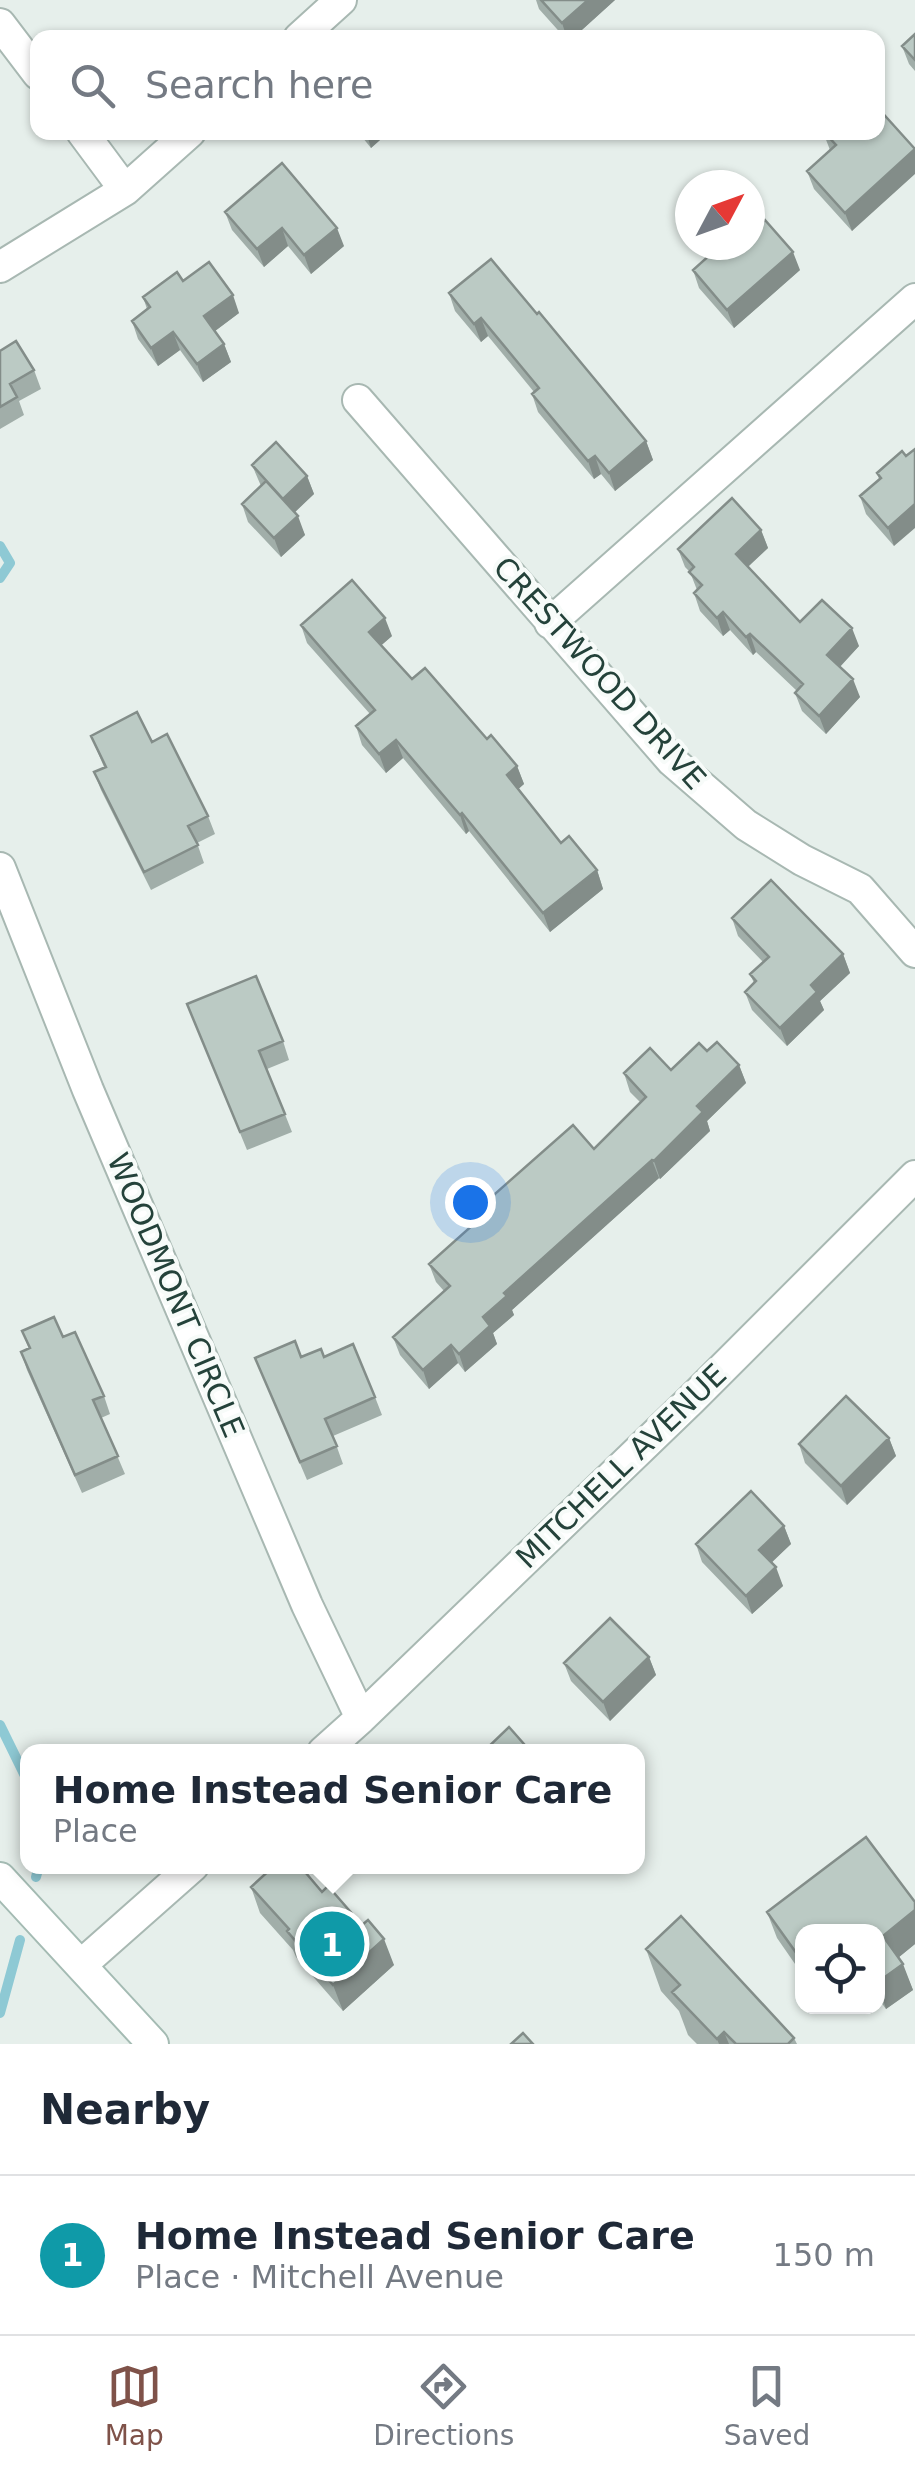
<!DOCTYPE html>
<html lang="en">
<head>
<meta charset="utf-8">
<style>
	body { margin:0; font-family:"DejaVu Sans",sans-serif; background:#f6f6f7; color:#1f2937 }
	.controls { position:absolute; right:30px; bottom:30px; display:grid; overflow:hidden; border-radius:20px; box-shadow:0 2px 8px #0004 }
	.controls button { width:90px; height:90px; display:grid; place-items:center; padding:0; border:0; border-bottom:2px solid #e0e1e3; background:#fff; color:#1f2937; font:50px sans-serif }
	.compass { position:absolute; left:675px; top:170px; width:90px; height:90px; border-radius:50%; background:#fff; box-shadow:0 2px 8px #0004; rotate:49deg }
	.you { position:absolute; left:470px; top:1202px; width:35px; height:35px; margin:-25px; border:8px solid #fff; border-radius:50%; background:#1a73e8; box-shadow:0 0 0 15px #1a73e833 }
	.badge { display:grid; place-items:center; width:65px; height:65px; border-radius:50%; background:#7f5249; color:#fff; font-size:32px; font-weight:700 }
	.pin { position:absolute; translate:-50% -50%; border:5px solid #fff; box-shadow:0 2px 10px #0006 }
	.popup { position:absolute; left:20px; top:1744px; width:625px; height:130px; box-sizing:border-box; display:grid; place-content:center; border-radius:20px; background:#fff; filter:drop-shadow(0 2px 8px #0005); font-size:32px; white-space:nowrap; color:#747a83 }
	.popup b { font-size:38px; color:#1f2937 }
	.popup::after { content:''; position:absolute; left:50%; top:100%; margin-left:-20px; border:20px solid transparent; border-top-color:#fff }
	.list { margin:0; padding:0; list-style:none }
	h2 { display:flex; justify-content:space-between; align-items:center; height:130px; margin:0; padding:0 40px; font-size:42px }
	h2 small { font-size:32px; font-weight:400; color:#747a83 }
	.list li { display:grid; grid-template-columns:65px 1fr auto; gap:30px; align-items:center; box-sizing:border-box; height:160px; padding:0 40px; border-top:2px solid #e0e1e3 }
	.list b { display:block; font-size:38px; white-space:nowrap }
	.list p { margin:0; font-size:32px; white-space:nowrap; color:#747a83 }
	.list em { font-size:32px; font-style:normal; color:#747a83 }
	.icon { flex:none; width:55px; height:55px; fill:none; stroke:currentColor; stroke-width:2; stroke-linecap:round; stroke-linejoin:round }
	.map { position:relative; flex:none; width:915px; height:2044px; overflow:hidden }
	.search { position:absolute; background:#fff; box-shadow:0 2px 8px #0004; left:30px; right:30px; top:30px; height:110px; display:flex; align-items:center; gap:25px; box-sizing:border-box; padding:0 35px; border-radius:20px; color:#747a83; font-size:38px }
	.sheet { height:290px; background:#fff }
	nav { display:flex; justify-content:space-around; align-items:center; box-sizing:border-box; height:140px; border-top:2px solid #e0e1e3; background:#fff; font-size:28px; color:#747a83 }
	nav a { display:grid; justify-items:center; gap:5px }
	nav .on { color:#7f5249 }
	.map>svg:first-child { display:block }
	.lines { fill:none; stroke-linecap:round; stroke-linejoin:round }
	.stream { stroke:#8ec9d4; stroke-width:10 }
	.minor-casing { stroke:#a8b8b2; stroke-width:34 }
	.secondary-casing { stroke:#a4bbb3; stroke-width:34 }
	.minor { stroke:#fff; stroke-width:30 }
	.secondary { stroke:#fff; stroke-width:30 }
	.wall { fill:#a1aea9 }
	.shaded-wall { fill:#838d89 }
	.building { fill:#bbcac4; stroke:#838d89; stroke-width:2.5 }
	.labels { text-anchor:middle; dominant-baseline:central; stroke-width:8; stroke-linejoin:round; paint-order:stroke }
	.street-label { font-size:30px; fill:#24423a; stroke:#f7fbf9 }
</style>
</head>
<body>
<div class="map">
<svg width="915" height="2044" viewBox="0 0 915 2044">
	<rect width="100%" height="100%" fill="#e6efeb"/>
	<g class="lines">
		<path class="stream" d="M0,546L10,563L0,578
			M0,1725L27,1780
			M36,1877L39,1866
			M0,2013L20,1940"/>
		<g class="minor-casing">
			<path id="minor" d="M0,24L38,74
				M299,38L341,0
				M82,132L125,190
				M0,267L125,190L190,132
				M358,400L672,761L746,825L802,860L860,889L915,952
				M550,623L915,299
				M0,868L88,1090L307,1605L361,1718
				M323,1752L361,1718L691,1400L915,1176
				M81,1965L193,1866"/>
		</g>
		<g class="secondary-casing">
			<path id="secondary" d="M0,1878L153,2044"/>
		</g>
		<use href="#minor" class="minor"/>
		<use href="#secondary" class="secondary"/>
	</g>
	<path class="wall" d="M536,0H615L573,38H565L539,9Z
		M915,34V71L909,64L902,46Z
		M358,132H389L371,148Z
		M823,132L915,149L852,231L814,189L807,171L830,150Z
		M225,212L344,246L311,274L288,246L264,267L232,230Z
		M693,270H800L734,328L699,288Z
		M183,281L239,313L215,331L224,344L231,362L203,382L180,350L158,366L138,339L132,321L147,309L143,297Z
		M449,293L537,314L646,441L653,460L615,491L601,474L594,479L538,412L532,394L534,392L488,336L481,342L455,311Z
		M0,351L34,370L41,389L19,401L24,415L0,429Z
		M906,456L894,546L866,514L860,496L879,479L877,473Z
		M252,465L307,476L314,494L294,512L305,535L281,557L248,522L242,504L261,486Z
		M761,530L768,548L748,567L800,622L859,646L840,667L860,697L826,734L802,711L795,693L797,691L756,652L753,655L730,630L723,636L700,611L694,593L697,590L690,572L685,567L678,549Z
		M301,625L392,636L381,645L412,679L517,766L524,784L518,789L561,843L597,870L603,889L550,932L469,831L466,834L403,758L386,773L362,745L356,726L370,714L307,643Z
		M91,736L152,742L208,816L215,834L197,843L204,863L151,890L101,790L94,772L104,767Z
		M732,918L843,954L850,973L820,1001L824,1010L787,1046L752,1010L745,992L754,983L750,974L763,962L738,936Z
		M187,1004L283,1041L289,1060L267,1069L292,1132L247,1150Z
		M707,1051L739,1065L746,1083L707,1121L710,1131L660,1179L659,1178L512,1310L514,1315L493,1333L497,1344L465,1372L458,1363L429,1389L400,1355L393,1337L444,1291L436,1282L429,1264L490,1210L487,1201L594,1149L641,1103L630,1092L624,1073L671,1070Z
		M22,1331L63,1337L104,1396L110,1414L101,1418L125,1474L82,1493L27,1370L21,1352L29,1349Z
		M324,1357L375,1397L382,1415L333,1436L343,1464L307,1480L255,1358Z
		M889,1438L896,1456L847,1505L805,1463L799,1444Z
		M784,1526L791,1544L771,1562L783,1586L752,1614L702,1562L696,1544Z
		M649,1657L656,1675L610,1721L571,1681L564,1663Z
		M251,1887L322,1892L362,1925L394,1965L343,2011L296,1957L293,1950L260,1913Z
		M915,1902V1944L899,1957L913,1990L886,2009L878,1998V1932H802V1974L777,1938L767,1912Z
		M646,1949L794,2038L797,2044H697L688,2035L679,2011L661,1991Z"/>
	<path class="shaded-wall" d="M588,0H615L573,38H567L562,23Z
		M366,132H389L371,148Z
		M915,149V174L852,231L845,213Z
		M282,228L288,246L264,267L257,249Z
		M337,228L344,246L311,274L304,255Z
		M793,252L800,270L734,328L727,310Z
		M233,295L239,313L211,334L204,316Z
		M481,318L488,336L481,342L474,324Z
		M173,332L180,350L158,366L151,348Z
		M224,344L231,362L203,382L197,364Z
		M646,441L653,460L615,491L609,473Z
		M595,456L601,474L594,479L588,461Z
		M307,476L314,494L290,517L283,499Z
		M915,504V528L894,546L888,528Z
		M298,516L305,535L281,557L274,538Z
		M761,530L768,548L742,572L736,554Z
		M723,612L730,630L723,636L717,618Z
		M385,618L392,636L376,650L369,632Z
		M852,628L859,646L834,673L827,655Z
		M750,634L756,652L753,655L746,637Z
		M853,679L860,697L826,734L819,716Z
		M396,740L403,758L386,773L379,754Z
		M517,766L524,784L514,793L507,775Z
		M462,813L469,831L466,834L460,815Z
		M597,870L603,889L550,932L543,913Z
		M843,954L850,973L820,1001L824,1010L787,1046L780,1028L811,985Z
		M739,1065L746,1083L707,1121L710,1131L660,1179L654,1161L697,1106Z
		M652,1160L659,1178L512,1310L514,1315L493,1333L497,1344L465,1372L459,1354L483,1317L504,1293Z
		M451,1345L458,1363L429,1389L423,1370Z
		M889,1438L896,1456L847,1505L841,1486Z
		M784,1526L791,1544L766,1568L759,1550Z
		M776,1567L783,1586L752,1614L746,1596Z
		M649,1657L656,1675L610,1721L603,1702Z
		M915,1910V1944L893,1962L883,1936Z
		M384,1939L394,1965L343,2011L333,1985Z
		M903,1964L913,1990L886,2009L878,1982Z
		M724,2032L729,2044H719L717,2039Z"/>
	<path class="building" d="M541,0H588L562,23Z
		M915,34V60L902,46Z
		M878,108L915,149L845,213L807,171L836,145L824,132H878Z
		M282,163L337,228L304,255L282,228L257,249L225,212Z
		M765,220L793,252L727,310L693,270L721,245H750V230L752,232Z
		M491,259L537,314L539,312L646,441L609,473L595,456L588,461L532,394L539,388L481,318L474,324L449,293Z
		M209,262L233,295L204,316L224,344L197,364L173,332L151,348L132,321L150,307L143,297L177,272L183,281Z
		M16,341L34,370L10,384L17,397L0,407V351Z
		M276,442L307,476L283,499L252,465Z
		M915,449V504L888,528L860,496L881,478L877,473L902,451L906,456Z
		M266,481L298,516L274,538L242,504Z
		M732,498L761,530L736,554L800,622L822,600L852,628L827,655L853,679L819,716L795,693L803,684L750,634L746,637L723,612L717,618L694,593L702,585L689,572L694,567L678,549Z
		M352,580L385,618L369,632L412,679L425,668L487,739L491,735L517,766L507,775L561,843L569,836L597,870L543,913L462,813L460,815L396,740L379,754L356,726L375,710L301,625Z
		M137,712L152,742L167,734L208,816L188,826L198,845L144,872L94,772L106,767L91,736Z
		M771,880L843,954L811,985L817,992L780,1028L745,992L756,981L750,974L769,957L732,918Z
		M256,976L283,1041L259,1051L285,1114L240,1132L187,1004Z
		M717,1042L739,1065L697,1106L703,1112L654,1161L652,1160L504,1293L507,1296L483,1317L490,1326L459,1354L451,1345L423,1370L393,1337L450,1286L429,1264L493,1207L487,1201L573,1125L594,1149L646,1097L624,1073L650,1048L671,1070L699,1043L707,1051Z
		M54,1317L63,1337L75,1332L104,1396L93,1400L118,1456L75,1475L21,1352L30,1348L22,1331Z
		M295,1341L301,1357L321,1349L324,1357L353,1344L375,1397L325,1419L337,1446L300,1462L255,1358Z
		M846,1396L889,1438L841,1486L799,1444Z
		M751,1491L784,1526L759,1550L776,1567L746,1596L696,1544Z
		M610,1618L649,1657L603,1702L564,1663Z
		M509,1727L531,1752H483Z
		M866,1837L915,1902V1910L883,1936L903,1964L878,1982V1932H802V1961L767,1912Z
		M274,1866H300L322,1892L328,1886L362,1925L368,1920L384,1939L333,1985L287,1931L289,1929L251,1887Z
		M681,1916L794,2038L788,2044H736L724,2032L717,2039L672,1992L680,1985L646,1949Z
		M523,2033L533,2044H511Z"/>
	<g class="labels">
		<g class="street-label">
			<text transform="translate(600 673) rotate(48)">CRESTWOOD DRIVE</text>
			<text transform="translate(176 1295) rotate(67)">WOODMONT CIRCLE</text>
			<text transform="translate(621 1466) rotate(-44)">MITCHELL AVENUE</text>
		</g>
	</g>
</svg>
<div class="controls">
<button><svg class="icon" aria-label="locate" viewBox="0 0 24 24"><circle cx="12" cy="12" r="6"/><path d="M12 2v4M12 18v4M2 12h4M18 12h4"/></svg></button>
</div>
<svg class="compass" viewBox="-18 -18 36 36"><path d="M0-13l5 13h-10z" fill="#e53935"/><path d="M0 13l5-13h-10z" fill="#747a83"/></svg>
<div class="you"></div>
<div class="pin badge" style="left:332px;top:1944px;background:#0f9aa8">1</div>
<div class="popup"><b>Home Instead Senior Care</b>Place</div>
<div class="search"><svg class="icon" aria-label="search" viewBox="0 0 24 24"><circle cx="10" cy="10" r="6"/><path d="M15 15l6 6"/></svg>Search here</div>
</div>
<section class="sheet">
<h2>Nearby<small></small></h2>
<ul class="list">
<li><span class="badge" style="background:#0f9aa8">1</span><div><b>Home Instead Senior Care</b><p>Place · Mitchell Avenue</p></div><em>150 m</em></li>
</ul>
</section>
<nav>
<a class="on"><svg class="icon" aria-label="map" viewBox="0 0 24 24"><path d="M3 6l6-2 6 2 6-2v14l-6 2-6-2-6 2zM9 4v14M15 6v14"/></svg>Map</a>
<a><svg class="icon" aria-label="directions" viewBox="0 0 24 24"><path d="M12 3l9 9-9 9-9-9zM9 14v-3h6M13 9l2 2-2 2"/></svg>Directions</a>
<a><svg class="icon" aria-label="saved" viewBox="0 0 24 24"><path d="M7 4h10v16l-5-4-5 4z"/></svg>Saved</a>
</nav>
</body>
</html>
